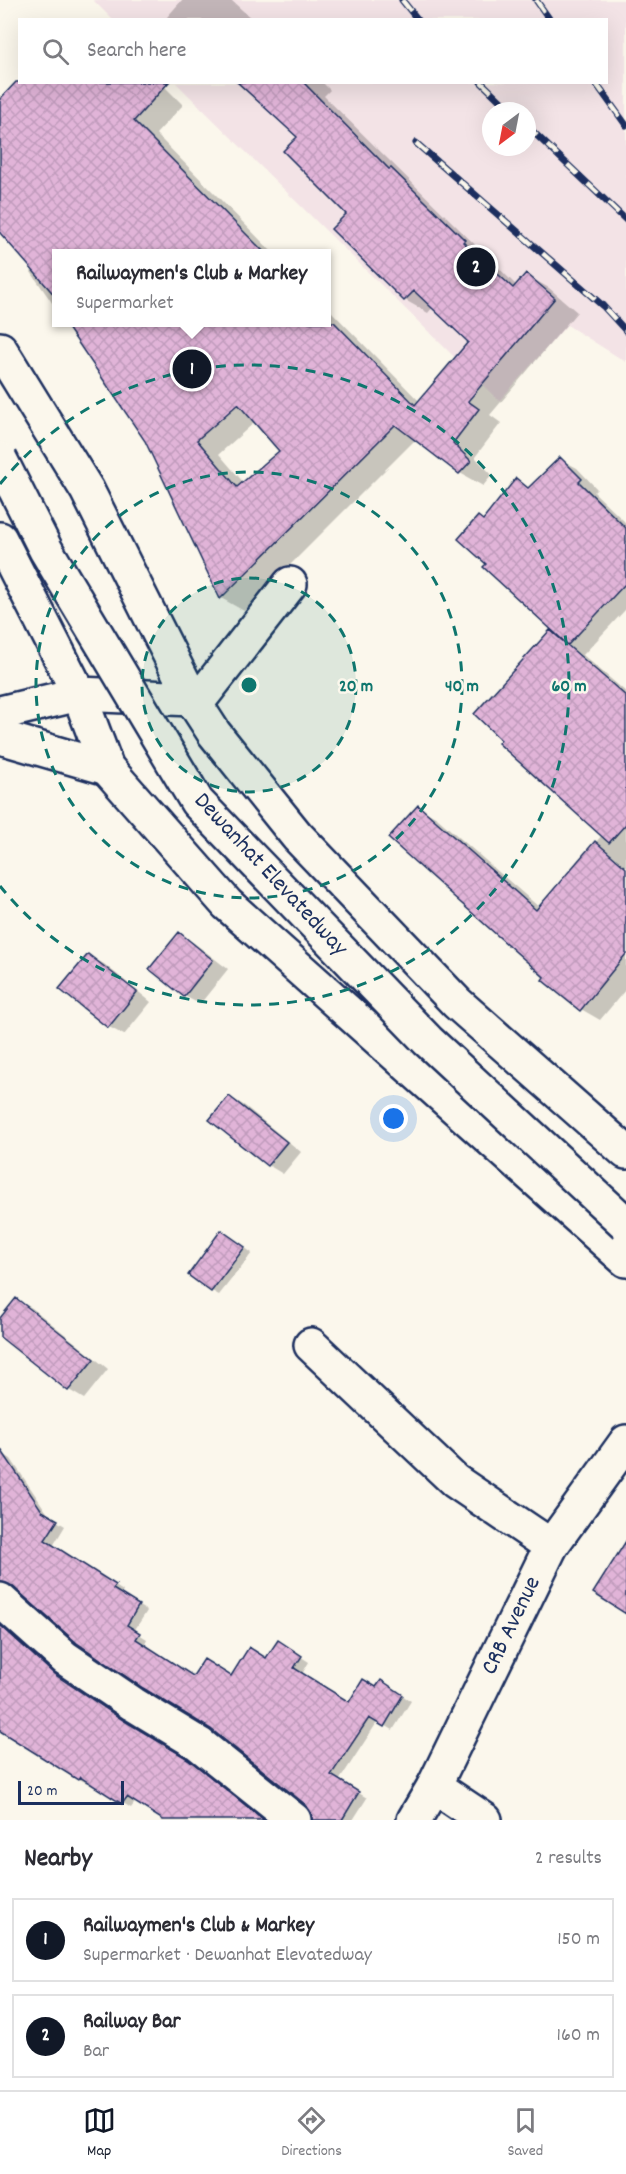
<!DOCTYPE html>
<html lang="en">
<head>
<meta charset="utf-8">
<style>
	body { margin:0; font-family:Dekko,sans-serif; background:#f7f7f7; color:#2b2b33 }
	.compass { position:absolute; left:482px; top:102px; width:54px; height:54px; border-radius:50%; background:#fff; box-shadow:0 6px 24px #0002; rotate:212deg }
	.scale { position:absolute; left:18px; bottom:15px; width:106px; box-sizing:border-box; padding-left:6px; border:3px solid #1b2f5e; border-top:0; font-size:16px; line-height:21px; white-space:nowrap; color:#1b2f5e; -webkit-text-stroke:4px #fbf7ec; paint-order:stroke }
	.you { position:absolute; left:394px; top:1119px; width:21px; height:21px; margin:-15px; border:4px solid #fff; border-radius:50%; background:#1a73e8; box-shadow:0 0 0 9px #1a73e833 }
	.badge { display:grid; place-items:center; width:39px; height:39px; border-radius:50%; background:#111827; color:#fff; font-size:20px; font-weight:700 }
	.pin { position:absolute; translate:-50% -50%; border:3px solid #fff; box-shadow:0 2px 6px #0006 }
	.popup { position:absolute; left:52px; top:249px; width:279px; height:78px; box-sizing:border-box; display:grid; place-content:center; border-radius:0px; background:#fff; filter:drop-shadow(0 2px 4px #0005); font-size:20px; white-space:nowrap; color:#7c7c81 }
	.popup b { font-size:22px; color:#2b2b33 }
	.popup::after { content:''; position:absolute; left:50%; top:100%; margin-left:-12px; border:12px solid transparent; border-top-color:#fff }
	.list { margin:0; padding:0; list-style:none }
	h2 { display:flex; justify-content:space-between; align-items:center; height:78px; margin:0; padding:0 24px; font-size:26px }
	h2 small { font-size:20px; font-weight:400; color:#7c7c81 }
	.list li { display:grid; grid-template-columns:39px 1fr auto; gap:18px; align-items:center; box-sizing:border-box; height:84px; margin:0 12px 12px; padding:0 12px; border:2px solid #e1e1e2; border-radius:0px }
	.list b { display:block; font-size:22px; white-space:nowrap }
	.list p { margin:0; font-size:20px; white-space:nowrap; color:#7c7c81 }
	.list em { font-size:20px; font-style:normal; color:#7c7c81 }
	.icon { flex:none; width:33px; height:33px; fill:none; stroke:currentColor; stroke-width:2; stroke-linecap:round; stroke-linejoin:round }
	.map { position:relative; flex:none; width:626px; height:1820px; overflow:hidden }
	.search { position:absolute; background:#fff; box-shadow:0 6px 24px #0002; left:18px; right:18px; top:18px; height:66px; display:flex; align-items:center; gap:15px; box-sizing:border-box; padding:0 21px; border-radius:0px; color:#7c7c81; font-size:22px }
	.sheet { height:270px; background:#fff }
	nav { display:flex; justify-content:space-around; align-items:center; box-sizing:border-box; height:84px; border-top:2px solid #e1e1e2; background:#fff; font-size:16px; color:#7c7c81 }
	nav a { display:grid; justify-items:center; gap:3px }
	nav .on { color:#111827 }
	.map>svg:first-child { display:block }
	.built { fill:#f3e3e6; fill-rule:evenodd }
	.shadow { fill:#0003; fill-rule:evenodd }
	.building { fill:url(#building-cross-hatch); stroke:#1b2f5e; stroke-width:1.5; fill-rule:evenodd }
	.lines { fill:none; stroke-linecap:round; stroke-linejoin:round }
	.minor-casing { stroke:#1b2f5e; stroke-width:38 }
	.tertiary-casing { stroke:#1b2f5e; stroke-width:38 }
	.secondary-casing { stroke:#1b2f5e; stroke-width:38 }
	.primary-casing { stroke:#1b2f5e; stroke-width:38 }
	.minor { stroke:#fbf7ec; stroke-width:33 }
	.tertiary { stroke:#fbf7ec; stroke-width:33 }
	.secondary { stroke:#fbf7ec; stroke-width:33 }
	.primary { stroke:#fbf7ec; stroke-width:33 }
	.rail-casing { stroke:#1b2f5e; stroke-width:7 }
	.rail { stroke:#fbf7ec; stroke-width:4.5; stroke-dasharray:14; stroke-linecap:butt }
	.secondary-bridge-casing { stroke:#1b2f5e; stroke-width:38; stroke-linecap:butt }
	.secondary-bridge { stroke:#fbf7ec; stroke-width:33 }
	.ring { fill:none; stroke:#0f766e; stroke-width:3; stroke-dasharray:10 8 }
	.labels { text-anchor:middle; dominant-baseline:central; stroke-width:5; stroke-linejoin:round; paint-order:stroke }
	.street-label { font-size:24px; fill:#1b2f5e; stroke:#fbf7ec }
	.centre { fill:#0f766e; stroke:#fbf7ec; stroke-width:3 }
	.ring-label { font-size:18px; text-anchor:middle; font-weight:bold; fill:#0f766e; stroke:#fbf7ec; stroke-width:5; stroke-linejoin:round; paint-order:stroke }
</style>
</head>
<body>
<div class="map">
<svg width="626" height="1820" viewBox="0 0 626 1820">
	<defs>
		<pattern id="building-cross-hatch" width="8" height="8" patternUnits="userSpaceOnUse" patternTransform="scale(1.5)"><rect width="8" height="8" fill="#e1b4d8"/><path d="M0 0l8 8M0 8l8-8" fill="none" stroke="#c09bbc"/></pattern>
	</defs>
	<rect width="100%" height="100%" fill="#fbf7ec"/>
	<filter id="ink" filterUnits="userSpaceOnUse"><feTurbulence type="fractalNoise" baseFrequency=".0167" numOctaves="2"/><feDisplacementMap in="SourceGraphic" scale="12" xChannelSelector="R" yChannelSelector="G"/><feConvolveMatrix kernelMatrix="1 2 1 2 8 2 1 2 1" color-interpolation-filters="sRGB"/></filter>
	<g filter="url(#ink)">
		<path class="built" d="M93,0H626V362L567,325L499,401L176,83L606,82V20H113ZM491,111H527V147H491Z"/>
		<path class="shadow" d="M182,0H231L253,20H170L167,17Z
			M20,81V82H160L183,105L156,134L274,254H57V310L31,272L34,269L0,231V95L4,98Z
			M239,82H322L330,90L324,96L517,286L526,275L549,288L577,312L490,415L501,423L475,457L492,475L483,486L460,473L416,439L244,611L221,598L146,441L327,322V307L420,402L470,342L433,307L428,313L405,300L348,214L299,137ZM255,422L281,451L244,483L219,454Z
			M560,459L577,468L597,489L594,492L626,523V609L583,655L626,692V989L600,1020L581,1009L546,977L418,807L437,818L540,908L602,835L551,632L560,637L489,564L484,521L516,480L530,488Z
			M179,934L194,943L228,969L200,1004L184,996Z
			M89,956L104,964L151,1002L124,1035L109,1027Z
			M230,1097L245,1106L301,1152L283,1174L268,1165L211,1120Z
			M229,1236L252,1253L219,1295L212,1291Z
			M17,1300L32,1308L108,1369L84,1399L69,1390L0,1335V1321Z
			M3,1454L11,1459L50,1517L65,1526L53,1546L123,1591L121,1595L147,1611L134,1631L147,1639L144,1645L194,1678H232L267,1660L278,1642L309,1662L302,1674L349,1704L377,1689L389,1687L411,1701L393,1730L378,1721L339,1781L367,1798L353,1820H314L313,1813L307,1804L212,1728L13,1586L0,1588V1456Z
			M0,1624L63,1680L132,1727L197,1766L264,1820H166L136,1801L131,1808L88,1781L87,1783L79,1779L0,1720Z"/>
		<path class="building" d="M16,82H169L134,121L266,254H57V298L0,233V99Z
			M237,82H303L389,169L391,168L465,240L463,242L513,288L526,273L555,298L468,401L479,409L453,443L471,461L459,474L395,425L220,599L145,441L64,322H334L415,405L468,342L414,291L404,301L331,229L346,214L283,151L297,137ZM238,404L279,451L237,487L197,440Z
			M560,457L582,479L579,482L626,528V583L568,645L483,567L486,564L458,539L478,516L483,520L516,478L528,488Z
			M550,630L626,696V824L609,843L498,743L501,740L474,714Z
			M418,805L536,910L595,841L626,868V954L580,1011L542,980L544,977L388,838Z
			M179,932L213,960L184,997L149,969Z
			M88,954L137,992L108,1028L59,989Z
			M229,1096L287,1142L267,1166L209,1120Z
			M221,1230L245,1247L211,1292L188,1275Z
			M16,1298L94,1359L68,1391L0,1337V1318Z
			M0,1448L42,1511L58,1520L45,1540L116,1585L113,1589L139,1605L127,1625L140,1633L136,1639L193,1676L204,1659L231,1676L249,1647L266,1658L278,1640L302,1656L294,1668L349,1702L363,1679L376,1687L381,1680L403,1695L384,1727L369,1718L331,1775L359,1792L342,1820H312L311,1813L306,1805L211,1729L143,1688L77,1643L12,1586L0,1582Z
			M626,1541V1614L593,1593Z
			M0,1625L54,1674L123,1720L188,1759L264,1820H163L127,1797L122,1804L80,1777L78,1780L0,1731Z"/>
		<g class="lines">
			<g class="minor-casing">
				<path id="minor" d="M0,713L79,694L192,699L203,695L290,584
					M311,1345L455,1481L551,1546
					M0,1600L65,1658L133,1704L199,1744L294,1820
					M434,1786L485,1820"/>
			</g>
			<g class="tertiary-casing">
				<path id="tertiary" d="M0,737L107,768"/>
			</g>
			<g class="secondary-casing">
				<path id="secondary" d="M414,1820L434,1786L551,1546L626,1442"/>
			</g>
			<g class="primary-casing">
				<path id="primary" d="M0,349L87,490L192,699L214,733L297,836L457,1003L626,1152
					M0,539L79,694L107,768L227,904L626,1260"/>
			</g>
			<use href="#minor" class="minor"/>
			<use href="#tertiary" class="tertiary"/>
			<use href="#secondary" class="secondary"/>
			<use href="#primary" class="primary"/>
			<g class="rail-casing">
				<path id="rail" d="M402,0L418,20
					M536,0L550,20
					M481,82L511,111
					M595,82L626,125
					M527,126L626,220
					M416,143L603,306L626,331"/>
			</g>
			<use href="#rail" class="rail"/>
			<g class="secondary-bridge-casing">
				<path id="secondary-bridge" d="M0,459L46,550L197,802L428,1041L626,1224"/>
			</g>
			<use href="#secondary-bridge" class="secondary-bridge"/>
		</g>
	</g>
	<circle cx="249" cy="685" r="107" fill="#0f766e" fill-opacity=".12"/>
	<g class="ring">
		<circle cx="249" cy="685" r="107"/>
		<circle cx="249" cy="685" r="213"/>
		<path d="M0 484A320 320 0 1 1 0 886"/>
	</g>
	<g class="labels">
		<g class="street-label">
			<text transform="translate(270 875) rotate(47)">Dewanhat Elevatedway</text>
			<text transform="translate(512 1626) rotate(-64)">CRB Avenue</text>
		</g>
	</g>
	<circle cx="249" cy="685" r="9" class="centre"/>
	<g class="ring-label">
		<text x="356" y="691">20 m</text>
		<text x="462" y="691">40 m</text>
		<text x="569" y="691">60 m</text>
	</g>
</svg>
<svg class="compass" viewBox="-18 -18 36 36"><path d="M0-13l5 13h-10z" fill="#e53935"/><path d="M0 13l5-13h-10z" fill="#7c7c81"/></svg>
<div class="scale">20 m</div>
<div class="you"></div>
<div class="pin badge" style="left:192px;top:369px">1</div>
<div class="popup"><b>Railwaymen's Club &amp; Markey</b>Supermarket</div>
<div class="pin badge" style="left:476px;top:267px">2</div>
<div class="search"><svg class="icon" aria-label="search" viewBox="0 0 24 24"><circle cx="10" cy="10" r="6"/><path d="M15 15l6 6"/></svg>Search here</div>
</div>
<section class="sheet">
<h2>Nearby<small>2 results</small></h2>
<ul class="list">
<li><span class="badge">1</span><div><b>Railwaymen's Club &amp; Markey</b><p>Supermarket · Dewanhat Elevatedway</p></div><em>150 m</em></li>
<li><span class="badge">2</span><div><b>Railway Bar</b><p>Bar</p></div><em>160 m</em></li>
</ul>
</section>
<nav>
<a class="on"><svg class="icon" aria-label="map" viewBox="0 0 24 24"><path d="M3 6l6-2 6 2 6-2v14l-6 2-6-2-6 2zM9 4v14M15 6v14"/></svg>Map</a>
<a><svg class="icon" aria-label="directions" viewBox="0 0 24 24"><path d="M12 3l9 9-9 9-9-9zM9 14v-3h6M13 9l2 2-2 2"/></svg>Directions</a>
<a><svg class="icon" aria-label="saved" viewBox="0 0 24 24"><path d="M7 4h10v16l-5-4-5 4z"/></svg>Saved</a>
</nav>
</body>
</html>
